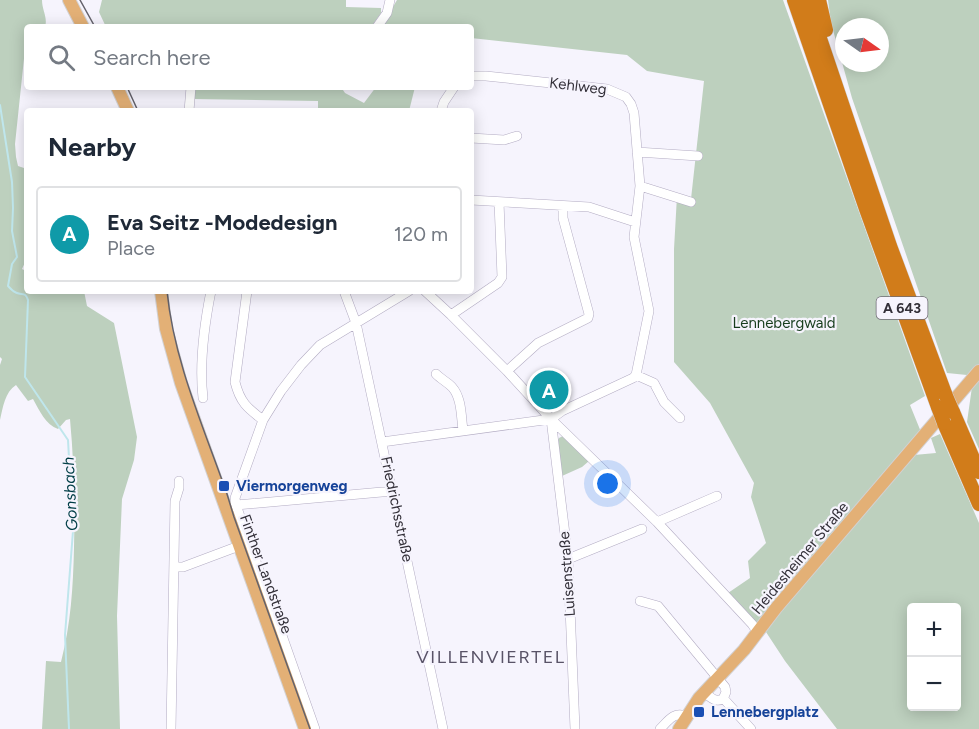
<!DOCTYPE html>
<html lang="en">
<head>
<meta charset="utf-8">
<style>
	body { margin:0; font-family:Figtree,sans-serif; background:#f6f6f7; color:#1f2937 }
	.controls { position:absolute; right:18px; bottom:18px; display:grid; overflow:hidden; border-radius:6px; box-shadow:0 3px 15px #0003 }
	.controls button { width:54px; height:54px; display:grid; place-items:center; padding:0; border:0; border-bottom:2px solid #e0e1e3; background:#fff; color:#1f2937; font:30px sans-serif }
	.compass { position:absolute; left:835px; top:18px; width:54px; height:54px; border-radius:50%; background:#fff; box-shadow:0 3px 15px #0003; rotate:104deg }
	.you { position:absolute; left:608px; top:484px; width:21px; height:21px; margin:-15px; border:4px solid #fff; border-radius:50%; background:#1a73e8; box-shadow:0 0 0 9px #1a73e833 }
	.badge { display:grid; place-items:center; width:39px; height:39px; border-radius:50%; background:#b45309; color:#fff; font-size:20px; font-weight:700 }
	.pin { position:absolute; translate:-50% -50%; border:3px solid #fff; box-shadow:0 2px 6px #0006 }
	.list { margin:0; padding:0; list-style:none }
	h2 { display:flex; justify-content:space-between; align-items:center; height:78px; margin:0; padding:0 24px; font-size:26px }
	h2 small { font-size:20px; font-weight:400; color:#747a83 }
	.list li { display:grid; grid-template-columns:39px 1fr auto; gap:18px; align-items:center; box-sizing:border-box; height:96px; margin:0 12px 12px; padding:0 12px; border:2px solid #e0e1e3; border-radius:6px }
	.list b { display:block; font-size:22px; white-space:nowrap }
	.list p { margin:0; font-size:20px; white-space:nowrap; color:#747a83 }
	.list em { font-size:20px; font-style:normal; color:#747a83 }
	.icon { flex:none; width:33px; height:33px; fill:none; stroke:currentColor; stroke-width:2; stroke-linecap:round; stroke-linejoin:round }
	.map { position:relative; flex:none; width:979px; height:729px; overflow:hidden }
	.search { position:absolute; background:#fff; box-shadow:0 3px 15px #0003; left:24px; top:24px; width:450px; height:66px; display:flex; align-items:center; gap:15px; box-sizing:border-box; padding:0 21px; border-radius:6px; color:#747a83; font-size:22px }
	.panel { position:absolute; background:#fff; box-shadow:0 3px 15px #0003; left:24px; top:108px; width:450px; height:186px; border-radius:6px }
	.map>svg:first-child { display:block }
	.green { fill:#bdd0be; fill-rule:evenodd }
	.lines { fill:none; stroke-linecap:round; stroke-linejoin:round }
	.stream { stroke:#bfe6ec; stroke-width:2 }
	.minor-casing { stroke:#b3acc3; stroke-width:10 }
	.major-casing { stroke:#d2d1d3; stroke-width:14 }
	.highway-casing { stroke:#d2d1d3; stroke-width:15 }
	.minor { stroke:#fff; stroke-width:9 }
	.major { stroke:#e3b076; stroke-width:12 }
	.highway { stroke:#d17c1a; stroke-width:14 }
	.tram { stroke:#64626b; stroke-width:1.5 }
	.highway-bridge-casing { stroke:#d2d1d3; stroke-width:15; stroke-linecap:butt }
	.highway-bridge { stroke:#d17c1a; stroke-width:14 }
	.transit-dot { fill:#1a4fb4; stroke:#f6f4fd; stroke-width:2 }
	.labels { text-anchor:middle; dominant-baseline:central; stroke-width:4.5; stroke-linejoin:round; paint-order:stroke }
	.shield { fill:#f6f4fd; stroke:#6e6b74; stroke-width:1.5 }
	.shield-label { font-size:14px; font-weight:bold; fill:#333039 }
	.street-label { font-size:15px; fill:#333039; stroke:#f6f4fd }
	.park-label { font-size:15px; fill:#173d1d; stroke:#f6f4fd }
	.transit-label { font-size:15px; font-weight:bold; fill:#164399; stroke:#f6f4fd; text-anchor:start }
	.water-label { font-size:16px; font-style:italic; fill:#013e46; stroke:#f6f4fd }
	.quarter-label { font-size:18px; letter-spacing:1.5px; fill:#595367; stroke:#f6f4fd }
</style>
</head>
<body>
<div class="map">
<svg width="979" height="729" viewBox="0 0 979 729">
	<rect width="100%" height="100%" fill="#f6f4fd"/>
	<path class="green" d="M0,0H42C42,10 48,18 45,27H27V47L25,49L15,144L16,157L18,166L27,169V258L22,269L26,271L27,269V291H84L87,306L114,323L137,437L134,460L122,499L117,616L120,729H42L46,661L61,662C71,623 73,588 74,548C75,505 74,462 70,419L66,420L58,429C46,425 39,410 33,399L28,401L16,385C5,392 3,407 0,420V365L2,359L0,357Z
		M102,0H346V7L381,8V13L371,27H106L99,12Z
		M397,0H783L925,396L910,405L921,432L914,455L936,453L931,438L940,434L979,523V729H837L785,661L766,632L728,593L750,578L748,561L766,543L751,497L754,483L710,403L674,362V249L677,196L691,199L704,81L647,71L627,55L471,38V27H381ZM912,608H956V706H912Z
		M828,0H979V449L967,422L972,387L967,375L947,373L852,98L831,23ZM844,27H880V63H844Z
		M194,87H341L345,93L364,103L376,87H415L409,111H318V101L193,99Z
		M563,436L589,461L582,467L562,476L558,440L559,438Z"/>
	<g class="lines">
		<path class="stream" d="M0,105L12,182L13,208L12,231L17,257L12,264L8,286C10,288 13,292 17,293C22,295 26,292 28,300L25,377L68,440L73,531L65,635L69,729"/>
		<g class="minor-casing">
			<path id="minor" d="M377,27L387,13L390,0
				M189,111L191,87
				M441,111L444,102L454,87
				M471,138L504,140L517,136
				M637,152L698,156
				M640,186L691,202
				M471,200L589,207L635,222
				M247,291L235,382C240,402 247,408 263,420
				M344,291L356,323L443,729
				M425,291L451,315L507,371L551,419L657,522L752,624L758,633
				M451,315L498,283L502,277L499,202
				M507,371L538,343L588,318L589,314L563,218V206
				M436,374C441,379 447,382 452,387C462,398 461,417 463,430
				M636,375L654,383L664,402L680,418
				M203,398C199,363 204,326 211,291
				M551,419L568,559L575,729
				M382,442L551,419L562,411L633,378L636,375L649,311L634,237L640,186L634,113L631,104L626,97L607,89L486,76H471
				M231,507L236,505L393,491
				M657,522L717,496
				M568,559L642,529
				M175,567H183L239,546
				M640,601L658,606L725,687L726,692L723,699C715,703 710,697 704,692
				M723,698L751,729
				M171,729L175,501L179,488V481
				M315,729L236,505L235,498L263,420L281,391L301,365L320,345L409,291
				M660,729C668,721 674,711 686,716"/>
		</g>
		<g class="major-casing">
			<path id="major" d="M69,0L83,27
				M117,87L128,111
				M161,291L166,329L181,383L305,729
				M679,729L699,698L744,650L776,608L979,371"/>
		</g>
		<g class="highway-casing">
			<path id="highway" d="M794,0L866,209L938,407
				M807,0L890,246L946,396
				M819,0L826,30
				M953,412L979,472
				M944,423L979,504"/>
		</g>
		<use href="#minor" class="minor"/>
		<use href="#major" class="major"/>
		<use href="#highway" class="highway"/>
		<path class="tram" d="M80,0L95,27
			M127,87L138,111
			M167,291C174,362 204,428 227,494L234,517L310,729"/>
		<g class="highway-bridge-casing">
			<path id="highway-bridge" d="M946,396L953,412
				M938,407L944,423"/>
		</g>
		<use href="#highway-bridge" class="highway-bridge"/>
	</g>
	<g class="transit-dot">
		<rect x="218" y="480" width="12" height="12" rx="3"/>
		<rect x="693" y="706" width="12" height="12" rx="3"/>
	</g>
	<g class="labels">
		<rect class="shield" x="876.5" y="297" width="51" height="22" rx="4.5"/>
		<g class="shield-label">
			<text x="902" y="308">A 643</text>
		</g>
		<g class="street-label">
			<text transform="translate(578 86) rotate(7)">Kehlweg</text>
			<text transform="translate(397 509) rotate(78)">Friedrichsstraße</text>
			<text transform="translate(800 558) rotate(-50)">Heidesheimer Straße</text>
			<text transform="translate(266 574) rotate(70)">Finther Landstraße</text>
			<text transform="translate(567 574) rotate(-94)">Luisenstraße</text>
		</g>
		<g class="park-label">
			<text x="784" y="323">Lennebergwald</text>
		</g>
		<g class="transit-label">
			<text x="236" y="486">Viermorgenweg</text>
			<text x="711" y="712">Lennebergplatz</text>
		</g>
		<g class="water-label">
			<text transform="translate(70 494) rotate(-93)">Gonsbach</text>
		</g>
		<g class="quarter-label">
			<text x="491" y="657">VILLENVIERTEL</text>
		</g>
	</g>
</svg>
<div class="controls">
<button>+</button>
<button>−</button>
</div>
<svg class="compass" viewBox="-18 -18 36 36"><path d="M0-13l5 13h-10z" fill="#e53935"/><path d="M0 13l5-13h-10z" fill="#747a83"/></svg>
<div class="you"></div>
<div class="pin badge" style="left:549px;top:390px;background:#0f9aa8">A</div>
<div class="search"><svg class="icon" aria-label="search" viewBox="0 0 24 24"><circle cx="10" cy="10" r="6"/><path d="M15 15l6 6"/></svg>Search here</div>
<section class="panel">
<h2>Nearby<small></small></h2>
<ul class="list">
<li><span class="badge" style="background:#0f9aa8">A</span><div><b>Eva Seitz -Modedesign</b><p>Place</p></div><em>120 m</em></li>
</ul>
</section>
</div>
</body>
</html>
